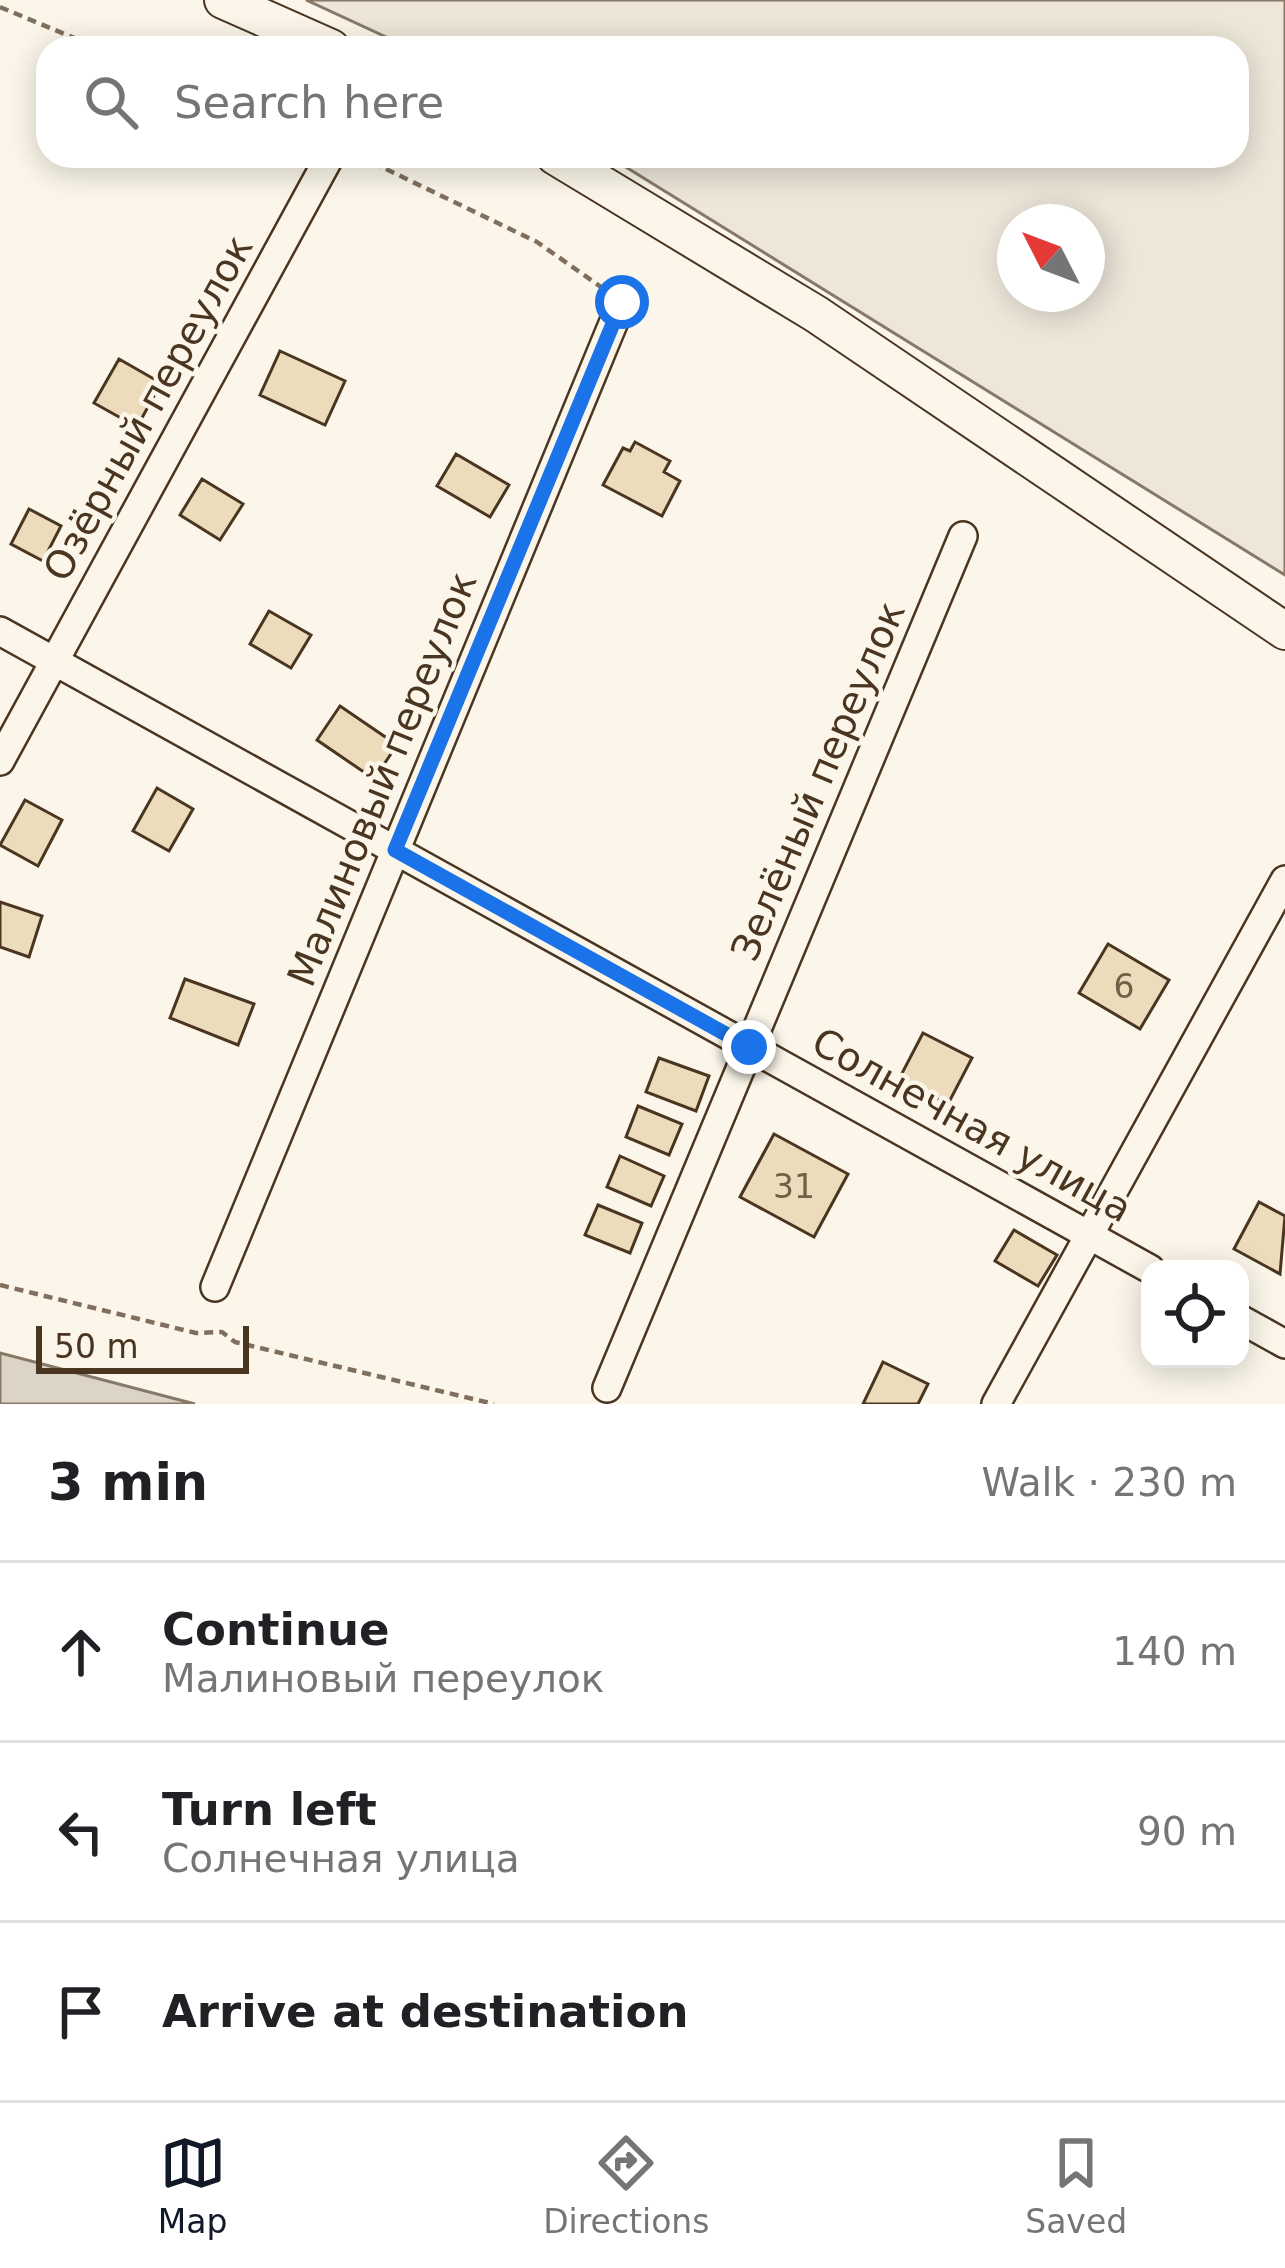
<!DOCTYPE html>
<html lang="en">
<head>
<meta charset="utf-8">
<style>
	body { margin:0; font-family:"DejaVu Sans",sans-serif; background:#f2f2f2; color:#202124 }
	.controls { position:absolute; right:36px; bottom:36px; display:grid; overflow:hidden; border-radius:24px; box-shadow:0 6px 30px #0003 }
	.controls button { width:108px; height:108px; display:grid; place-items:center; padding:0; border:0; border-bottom:3px solid #e0e0e0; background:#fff; color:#202124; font:60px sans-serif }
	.compass { position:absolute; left:997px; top:204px; width:108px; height:108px; border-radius:50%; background:#fff; box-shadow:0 6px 30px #0003; rotate:312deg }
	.scale { position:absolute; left:36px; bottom:30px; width:213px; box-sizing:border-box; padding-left:12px; border:6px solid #4a3520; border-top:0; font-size:33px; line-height:42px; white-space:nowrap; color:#4a3520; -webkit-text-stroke:9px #fbf6e9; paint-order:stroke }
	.stop { position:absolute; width:36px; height:36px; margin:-27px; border:9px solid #1a73e8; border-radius:50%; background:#fff }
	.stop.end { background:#1a73e8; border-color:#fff; box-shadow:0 3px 12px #0008 }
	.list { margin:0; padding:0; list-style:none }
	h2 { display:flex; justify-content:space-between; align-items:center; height:156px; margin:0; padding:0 48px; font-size:51px }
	h2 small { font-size:39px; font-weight:400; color:#757577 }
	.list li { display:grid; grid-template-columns:78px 1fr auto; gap:36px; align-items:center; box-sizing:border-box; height:180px; padding:0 48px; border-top:3px solid #e0e0e0 }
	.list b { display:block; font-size:45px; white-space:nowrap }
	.list p { margin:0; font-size:39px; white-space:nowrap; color:#757577 }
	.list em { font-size:39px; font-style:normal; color:#757577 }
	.icon { flex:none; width:66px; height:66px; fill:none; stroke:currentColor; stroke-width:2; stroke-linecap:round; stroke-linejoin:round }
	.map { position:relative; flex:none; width:1285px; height:1404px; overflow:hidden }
	.search { position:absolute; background:#fff; box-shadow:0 6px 30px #0003; left:36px; right:36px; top:36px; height:132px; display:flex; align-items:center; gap:30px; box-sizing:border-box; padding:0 42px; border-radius:36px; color:#757577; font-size:45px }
	.sheet { height:696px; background:#fff }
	nav { display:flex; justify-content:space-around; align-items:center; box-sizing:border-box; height:168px; border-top:3px solid #e0e0e0; background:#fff; font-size:33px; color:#757577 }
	nav a { display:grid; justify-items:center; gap:6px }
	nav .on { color:#111827 }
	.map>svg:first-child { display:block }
	.green { fill:#ede6d9; stroke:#887966; stroke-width:3; fill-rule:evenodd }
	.water { fill:#dcd4c6; stroke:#887966; stroke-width:3 }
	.building { fill:#ecdcbc; stroke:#4a3520; stroke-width:3 }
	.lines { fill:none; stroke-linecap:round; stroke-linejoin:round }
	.minor-casing { stroke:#4a3520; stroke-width:32 }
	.secondary-casing { stroke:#4a3520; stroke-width:40 }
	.path { stroke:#7f6f5c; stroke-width:4.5; stroke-dasharray:9 6; stroke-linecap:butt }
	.minor { stroke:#fbf6e9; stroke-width:27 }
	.secondary { stroke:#fbf6e9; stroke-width:36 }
	.route { stroke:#1a73e8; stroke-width:15 }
	.labels { text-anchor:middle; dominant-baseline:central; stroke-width:9; stroke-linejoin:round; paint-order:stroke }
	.number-label { font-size:33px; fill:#725f47 }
	.street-label { font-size:39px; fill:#4a3520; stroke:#fbf6e9 }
</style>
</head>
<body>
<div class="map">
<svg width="1285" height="1404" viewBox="0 0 1285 1404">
	<rect width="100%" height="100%" fill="#fbf6e9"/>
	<path class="green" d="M306,0H1285V575L608,156H1237V48H410ZM1015,222H1087V294H1015Z"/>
	<path class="water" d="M0,1353L195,1404H0Z"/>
	<path class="building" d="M280,351L345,381L325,425L260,395Z
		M119,359L161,383L137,427L94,403Z
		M635,442L670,461L664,472L680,481L662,516L603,485L623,448L630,451Z
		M456,454L509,485L490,517L437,486Z
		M202,479L243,504L220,540L180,515Z
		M29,509L61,526L43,561L11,544Z
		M269,611L311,635L291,668L250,644Z
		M340,706L397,745L374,779L317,740Z
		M157,788L193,809L169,851L133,831Z
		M25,800L62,820L38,866L0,845Z
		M0,902L42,916L29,957L0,947Z
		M1108,944L1169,980L1140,1029L1079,993Z
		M185,979L254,1004L238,1045L170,1018Z
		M923,1033L972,1058L948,1104L899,1079Z
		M659,1058L709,1076L696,1111L646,1092Z
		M638,1106L682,1124L669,1155L626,1137Z
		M774,1134L848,1174L814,1237L740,1197Z
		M620,1156L664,1176L651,1206L607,1187Z
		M1259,1202L1285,1216L1280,1274L1234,1249Z
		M598,1205L642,1223L630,1253L585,1235Z
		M1014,1230L1057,1255L1038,1286L995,1261Z
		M883,1362L928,1384L918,1404H863Z"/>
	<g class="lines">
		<g class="minor-casing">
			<path id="minor" d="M0,631L1150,1269
				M0,761L330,156
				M215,1287L622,302
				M1240,1319L1285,1344
				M607,1388L963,536
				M996,1404L1285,880"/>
		</g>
		<g class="secondary-casing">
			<path id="secondary" d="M223,0L331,48
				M555,156L816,314L1285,631"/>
		</g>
		<path class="path" d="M0,7L98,48
			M359,156L537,242L601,287
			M0,1285L196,1333L222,1332L235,1342L494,1404"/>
		<use href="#minor" class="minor"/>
		<use href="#secondary" class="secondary"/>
	</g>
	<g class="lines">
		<path class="route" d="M622,302L395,850L749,1047"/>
	</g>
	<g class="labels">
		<g class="number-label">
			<text x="1124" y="986">6</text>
			<text x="794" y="1186">31</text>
		</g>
		<g class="street-label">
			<text transform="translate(148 408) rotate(-61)">Озёрный переулок</text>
			<text transform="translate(382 779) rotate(-68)">Малиновый переулок</text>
			<text transform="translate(818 781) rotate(-67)">Зелёный переулок</text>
			<text transform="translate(972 1125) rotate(29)">Солнечная улица</text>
		</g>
	</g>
</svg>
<div class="controls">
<button><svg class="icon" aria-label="locate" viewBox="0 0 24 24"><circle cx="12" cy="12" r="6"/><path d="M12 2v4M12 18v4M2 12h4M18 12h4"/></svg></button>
</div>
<svg class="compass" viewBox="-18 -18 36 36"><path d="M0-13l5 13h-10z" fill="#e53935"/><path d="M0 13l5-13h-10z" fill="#757577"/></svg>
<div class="scale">50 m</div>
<div class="stop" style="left:622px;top:302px"></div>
<div class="stop end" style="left:749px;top:1047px"></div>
<div class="search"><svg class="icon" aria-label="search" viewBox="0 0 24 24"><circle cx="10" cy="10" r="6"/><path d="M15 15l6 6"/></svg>Search here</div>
</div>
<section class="sheet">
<h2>3 min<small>Walk · 230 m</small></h2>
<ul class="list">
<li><svg class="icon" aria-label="ahead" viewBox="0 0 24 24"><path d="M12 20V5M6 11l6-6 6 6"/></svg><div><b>Continue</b><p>Малиновый переулок</p></div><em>140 m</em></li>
<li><svg class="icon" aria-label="left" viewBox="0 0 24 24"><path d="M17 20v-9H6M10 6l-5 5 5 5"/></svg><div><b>Turn left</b><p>Солнечная улица</p></div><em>90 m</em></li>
<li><svg class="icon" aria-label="arrive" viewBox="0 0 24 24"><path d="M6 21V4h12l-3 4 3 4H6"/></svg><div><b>Arrive at destination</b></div></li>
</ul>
</section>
<nav>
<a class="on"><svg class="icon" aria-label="map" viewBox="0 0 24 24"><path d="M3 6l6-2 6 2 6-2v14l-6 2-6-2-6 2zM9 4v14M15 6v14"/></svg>Map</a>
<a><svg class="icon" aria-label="directions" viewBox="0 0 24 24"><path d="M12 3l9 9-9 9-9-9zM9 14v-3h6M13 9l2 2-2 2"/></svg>Directions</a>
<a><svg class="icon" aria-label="saved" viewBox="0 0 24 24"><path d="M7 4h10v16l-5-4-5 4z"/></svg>Saved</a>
</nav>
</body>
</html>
